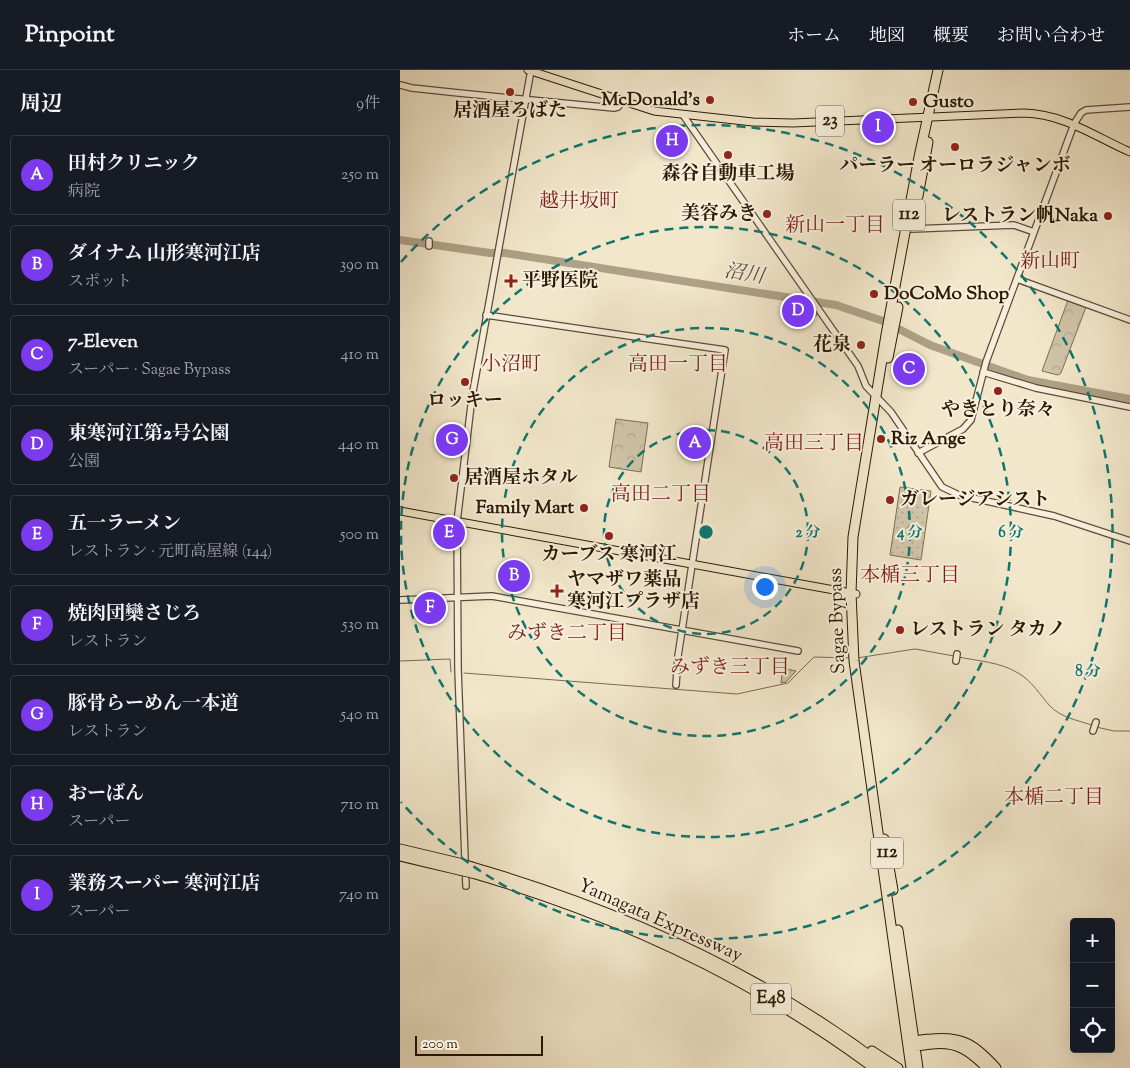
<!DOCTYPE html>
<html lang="ja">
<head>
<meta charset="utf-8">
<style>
	body { margin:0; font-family:"Sorts Mill Goudy","Noto Serif JP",serif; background:#242831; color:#f1f3f6 }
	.controls { position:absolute; right:15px; bottom:15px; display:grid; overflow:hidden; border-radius:5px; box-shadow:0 5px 20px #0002 }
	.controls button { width:45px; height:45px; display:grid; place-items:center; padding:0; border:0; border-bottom:1px solid #363941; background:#171b24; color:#f1f3f6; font:25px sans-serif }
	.scale { position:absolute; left:15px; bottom:12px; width:128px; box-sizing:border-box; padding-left:5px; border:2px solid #2b1902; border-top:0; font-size:14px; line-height:18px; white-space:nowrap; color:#2b1902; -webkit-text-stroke:4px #f7efdd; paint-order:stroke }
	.you { position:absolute; left:364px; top:516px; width:18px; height:18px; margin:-12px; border:4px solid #fff; border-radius:50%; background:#1a73e8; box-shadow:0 0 0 8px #1a73e833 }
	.badge { display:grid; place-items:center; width:32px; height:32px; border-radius:50%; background:#7c3aed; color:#fff; font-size:16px; font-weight:700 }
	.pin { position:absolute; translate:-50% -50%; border:2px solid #fff; box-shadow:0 1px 5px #0006 }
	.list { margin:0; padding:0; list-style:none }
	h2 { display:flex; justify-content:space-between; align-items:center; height:65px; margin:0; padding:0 20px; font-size:21px }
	h2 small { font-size:16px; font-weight:400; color:#9ea1a6 }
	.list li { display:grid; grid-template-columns:32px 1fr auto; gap:15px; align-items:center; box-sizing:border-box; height:80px; margin:0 10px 10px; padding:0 10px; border:1px solid #363941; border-radius:5px }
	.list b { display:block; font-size:19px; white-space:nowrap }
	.list p { margin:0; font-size:16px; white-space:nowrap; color:#9ea1a6 }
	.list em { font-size:16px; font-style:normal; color:#9ea1a6 }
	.icon { flex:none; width:28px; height:28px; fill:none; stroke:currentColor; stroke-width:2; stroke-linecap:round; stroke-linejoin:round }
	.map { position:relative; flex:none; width:730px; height:998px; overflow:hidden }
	header { display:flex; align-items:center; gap:30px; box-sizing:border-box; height:70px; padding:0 25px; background:#171b24; border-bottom:1px solid #363941 }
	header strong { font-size:24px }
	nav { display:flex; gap:28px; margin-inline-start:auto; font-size:18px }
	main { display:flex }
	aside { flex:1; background:#171b24 }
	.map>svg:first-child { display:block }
	.grass { fill:url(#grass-dots); stroke:#7e6e56 }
	.park { fill:url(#park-crowns); stroke:#7e6e56 }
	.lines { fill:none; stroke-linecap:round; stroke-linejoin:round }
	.stream { stroke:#7a6b52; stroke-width:1 }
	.river { stroke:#aea187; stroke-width:8 }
	.minor-casing { stroke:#5d4c34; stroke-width:8 }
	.major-casing { stroke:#2b1902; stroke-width:9 }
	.highway-casing { stroke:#2b1902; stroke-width:11 }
	.minor { stroke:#f7efdd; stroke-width:5.5 }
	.major { stroke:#f2e7cb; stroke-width:7 }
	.highway { stroke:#f2e7cb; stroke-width:9 }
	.highway-bridge-casing { stroke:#2b1902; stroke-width:11; stroke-linecap:butt }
	.highway-bridge { stroke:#f2e7cb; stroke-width:9 }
	.ring { fill:none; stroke:#0f766e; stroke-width:2.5; stroke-dasharray:9 6 }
	.poi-dot { fill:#8f2418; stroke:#f7efdd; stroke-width:2 }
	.labels { text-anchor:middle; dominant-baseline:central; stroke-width:4; stroke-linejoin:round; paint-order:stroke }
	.shield { fill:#f7efdd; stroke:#685944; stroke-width:1 }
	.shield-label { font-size:18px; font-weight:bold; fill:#2b1902 }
	.poi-label { font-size:19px; font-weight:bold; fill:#2b1902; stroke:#f7efdd; text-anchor:start }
	.street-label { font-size:19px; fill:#2b1902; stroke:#f7efdd }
	.neighbourhood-label { font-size:20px; fill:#7a1f14; stroke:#f7efdd }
	.water-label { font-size:20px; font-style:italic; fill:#5f4f37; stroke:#f7efdd }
	.centre { fill:#0f766e; stroke:#f7efdd; stroke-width:2.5 }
	.ring-label { font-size:15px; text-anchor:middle; font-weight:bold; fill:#0f766e; stroke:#f7efdd; stroke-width:4; stroke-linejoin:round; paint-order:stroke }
</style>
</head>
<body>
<header>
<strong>Pinpoint</strong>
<nav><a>ホーム</a><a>地図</a><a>概要</a><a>お問い合わせ</a></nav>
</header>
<main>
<aside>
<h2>周辺<small>9件</small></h2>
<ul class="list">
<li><span class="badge">A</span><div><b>田村クリニック</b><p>病院</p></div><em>250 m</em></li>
<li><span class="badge">B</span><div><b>ダイナム 山形寒河江店</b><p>スポット</p></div><em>390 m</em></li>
<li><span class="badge">C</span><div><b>7-Eleven</b><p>スーパー · Sagae Bypass</p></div><em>410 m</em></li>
<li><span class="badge">D</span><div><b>東寒河江第2号公園</b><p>公園</p></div><em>440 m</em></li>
<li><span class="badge">E</span><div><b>五一ラーメン</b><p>レストラン · 元町高屋線 (144)</p></div><em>500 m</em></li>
<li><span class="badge">F</span><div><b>焼肉団欒さじろ</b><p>レストラン</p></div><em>530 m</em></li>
<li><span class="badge">G</span><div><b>豚骨らーめん一本道</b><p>レストラン</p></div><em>540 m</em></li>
<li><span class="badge">H</span><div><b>おーばん</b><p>スーパー</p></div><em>710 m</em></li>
<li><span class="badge">I</span><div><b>業務スーパー 寒河江店</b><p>スーパー</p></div><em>740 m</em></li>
</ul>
</aside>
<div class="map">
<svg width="730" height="998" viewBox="0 0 730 998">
	<defs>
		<pattern id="grass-dots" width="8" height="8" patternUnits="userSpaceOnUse" patternTransform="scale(1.25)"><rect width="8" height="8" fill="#d0c4a9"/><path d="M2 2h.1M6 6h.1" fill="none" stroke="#b3a890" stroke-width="1.8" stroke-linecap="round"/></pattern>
		<pattern id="park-crowns" width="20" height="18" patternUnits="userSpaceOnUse" patternTransform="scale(1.25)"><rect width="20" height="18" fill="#d0c4a9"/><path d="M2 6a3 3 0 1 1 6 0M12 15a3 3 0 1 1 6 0" fill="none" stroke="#b3a890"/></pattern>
	</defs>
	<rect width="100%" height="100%" fill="#f2e7cb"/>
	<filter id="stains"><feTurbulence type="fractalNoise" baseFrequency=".004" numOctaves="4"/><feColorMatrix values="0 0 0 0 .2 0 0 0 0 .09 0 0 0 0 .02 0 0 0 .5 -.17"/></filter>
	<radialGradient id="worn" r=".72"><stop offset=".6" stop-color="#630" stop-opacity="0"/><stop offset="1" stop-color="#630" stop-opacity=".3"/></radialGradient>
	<path class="grass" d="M500,417L531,421L521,490L490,485Z"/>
	<path class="park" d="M668,230L686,237L661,303L658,305L642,301Z
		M385,233L409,236L417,245L409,251L384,247Z
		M216,349L248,353L241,402L209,397Z
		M383,598L396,601L386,612L381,613Z"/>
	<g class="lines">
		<path class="stream" d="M558,587C578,591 600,592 618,603C632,611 640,625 650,636C660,647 679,651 692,655
			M457,588L515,579L554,586
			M0,591L50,589L51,602
			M64,603L337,624L388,613L414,587L451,588
			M696,657L714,661H730"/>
		<path class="river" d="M0,170L90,183H105L436,235L483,251L530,275L605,302L628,310L730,329"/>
		<g class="minor-casing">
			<path id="minor" d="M0,15L12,18L59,23L214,38L218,37L223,31
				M283,45L458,296L466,316L491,342L542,417L559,425L654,446L730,471
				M512,159L614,155L634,162
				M29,171V176
				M617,209L730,250
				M86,245L325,280L278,586L276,615
				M583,302L636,318L730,337
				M518,383L563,359L571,350L586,292L674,54L681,43L686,40L730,37
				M0,530L92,526L398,581
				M556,591L557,584
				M693,661L696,652
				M66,816L58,599L57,452L72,327L131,0"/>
		</g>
		<g class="major-casing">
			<path id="major" d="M128,0L254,41L353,52L393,53L624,43C664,44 694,66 730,82
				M0,441L456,524"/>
		</g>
		<g class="highway-casing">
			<path id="highway" d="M518,126L528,72
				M488,288L498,237
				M484,769L493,820
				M0,779L59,793
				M0,786L59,800
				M72,797C220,840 363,904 486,998
				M72,803C217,845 353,908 474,998
				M498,860L518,998
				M472,981L498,998
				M511,998L454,591L451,523L453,467L486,265L519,87L538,0
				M587,998C570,981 557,971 532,974C523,975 517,977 508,975C515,970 522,969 531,969C563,966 575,975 596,998"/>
		</g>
		<use href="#minor" class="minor"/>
		<use href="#major" class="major"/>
		<use href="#highway" class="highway"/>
		<g class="highway-bridge-casing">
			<path id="highway-bridge" d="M59,793L72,797
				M59,800L72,803"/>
		</g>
		<use href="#highway-bridge" class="highway-bridge"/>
	</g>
	<g class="ring">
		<circle cx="306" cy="462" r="102"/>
		<circle cx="306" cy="462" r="204"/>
		<circle cx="306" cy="462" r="305"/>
		<path d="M1 192A407 407 0 1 1 1 732"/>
	</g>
	<g class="poi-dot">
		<circle cx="110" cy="22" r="5"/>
		<circle cx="310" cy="30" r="5"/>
		<circle cx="513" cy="32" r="5"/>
		<circle cx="555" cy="77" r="5"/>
		<circle cx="328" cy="85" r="5"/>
		<circle cx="367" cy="144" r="5"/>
		<circle cx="708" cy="146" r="5"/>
		<path d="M108.5 203.5h5v5h5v5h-5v5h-5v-5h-5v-5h5z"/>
		<circle cx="474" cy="224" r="5"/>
		<circle cx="461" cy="275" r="5"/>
		<circle cx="65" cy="312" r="5"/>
		<circle cx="598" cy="321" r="5"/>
		<circle cx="481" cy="369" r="5"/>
		<circle cx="54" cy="408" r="5"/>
		<circle cx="490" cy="430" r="5"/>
		<circle cx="184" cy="438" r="5"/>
		<circle cx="209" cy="466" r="5"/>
		<path d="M154.5 513.5h5v5h5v5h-5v5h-5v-5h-5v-5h5z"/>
		<circle cx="500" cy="560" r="5"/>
	</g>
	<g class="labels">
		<g class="shield">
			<rect x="416" y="35.5" width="28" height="31" rx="4"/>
			<rect x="493" y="129.5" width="32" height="31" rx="4"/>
			<rect x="471" y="767.5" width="32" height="31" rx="4"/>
			<rect x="351" y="913.5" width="40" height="31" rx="4"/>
		</g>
		<g class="shield-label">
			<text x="430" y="51">23</text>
			<text x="509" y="145">112</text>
			<text x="487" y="783">112</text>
			<text x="371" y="929">E48</text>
		</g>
		<g class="poi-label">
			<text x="300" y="30" text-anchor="end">McDonald's</text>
			<text x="523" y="32">Gusto</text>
			<text x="110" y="41" text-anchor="middle">居酒屋ろばた</text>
			<text x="555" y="96" text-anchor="middle">パーラー オーロラジャンボ</text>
			<text x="328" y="104" text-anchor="middle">森谷自動車工場</text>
			<text x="357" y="144" text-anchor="end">美容みき</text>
			<text x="698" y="146" text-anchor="end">レストラン帆Naka</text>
			<text x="122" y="211">平野医院</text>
			<text x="484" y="224">DoCoMo Shop</text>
			<text x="451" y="275" text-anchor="end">花泉</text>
			<text x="65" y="331" text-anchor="middle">ロッキー</text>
			<text x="598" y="340" text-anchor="middle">やきとり奈々</text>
			<text x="491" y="369">Riz Ange</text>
			<text x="64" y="408">居酒屋ホタル</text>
			<text x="500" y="430">ガレージアシスト</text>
			<text x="174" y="438" text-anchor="end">Family Mart</text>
			<text x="209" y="485" text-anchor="middle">カーブス 寒河江</text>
			<text x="167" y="510">ヤマザワ薬品<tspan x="167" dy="22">寒河江プラザ店</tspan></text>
			<text x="510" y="560">レストラン タカノ</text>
		</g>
		<g class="street-label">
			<text transform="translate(438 551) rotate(-92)">Sagae Bypass</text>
			<text transform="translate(260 851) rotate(24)">Yamagata Expressway</text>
		</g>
		<g class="neighbourhood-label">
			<text x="179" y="132">越井坂町</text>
			<text x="435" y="156">新山一丁目</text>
			<text x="650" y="192">新山町</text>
			<text x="111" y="295">小沼町</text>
			<text x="278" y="295">高田一丁目</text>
			<text x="414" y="374">高田三丁目</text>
			<text x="261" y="425">高田二丁目</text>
			<text x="510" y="506">本楯三丁目</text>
			<text x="167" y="564">みずき二丁目</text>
			<text x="330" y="598">みずき三丁目</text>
			<text x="654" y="728">本楯二丁目</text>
		</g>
		<g class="water-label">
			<text transform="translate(344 205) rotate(9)">沼川</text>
		</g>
	</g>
	<circle cx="306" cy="462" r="8" class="centre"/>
	<g class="ring-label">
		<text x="408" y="467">2 分</text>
		<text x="510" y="467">4 分</text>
		<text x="611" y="467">6 分</text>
		<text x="688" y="606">8 分</text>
	</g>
	<rect width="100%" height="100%" filter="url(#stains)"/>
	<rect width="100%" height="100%" fill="url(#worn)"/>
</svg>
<div class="controls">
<button>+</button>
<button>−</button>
<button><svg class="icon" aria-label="locate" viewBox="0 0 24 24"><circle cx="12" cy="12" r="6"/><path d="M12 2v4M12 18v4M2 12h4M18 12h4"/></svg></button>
</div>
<div class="scale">200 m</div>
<div class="you"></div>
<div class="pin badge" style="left:295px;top:373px">A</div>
<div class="pin badge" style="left:114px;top:506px">B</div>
<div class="pin badge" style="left:509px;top:299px">C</div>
<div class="pin badge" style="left:398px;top:241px">D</div>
<div class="pin badge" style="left:49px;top:463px">E</div>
<div class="pin badge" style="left:30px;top:538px">F</div>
<div class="pin badge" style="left:52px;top:370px">G</div>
<div class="pin badge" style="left:272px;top:71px">H</div>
<div class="pin badge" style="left:478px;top:57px">I</div>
</div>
</main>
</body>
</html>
